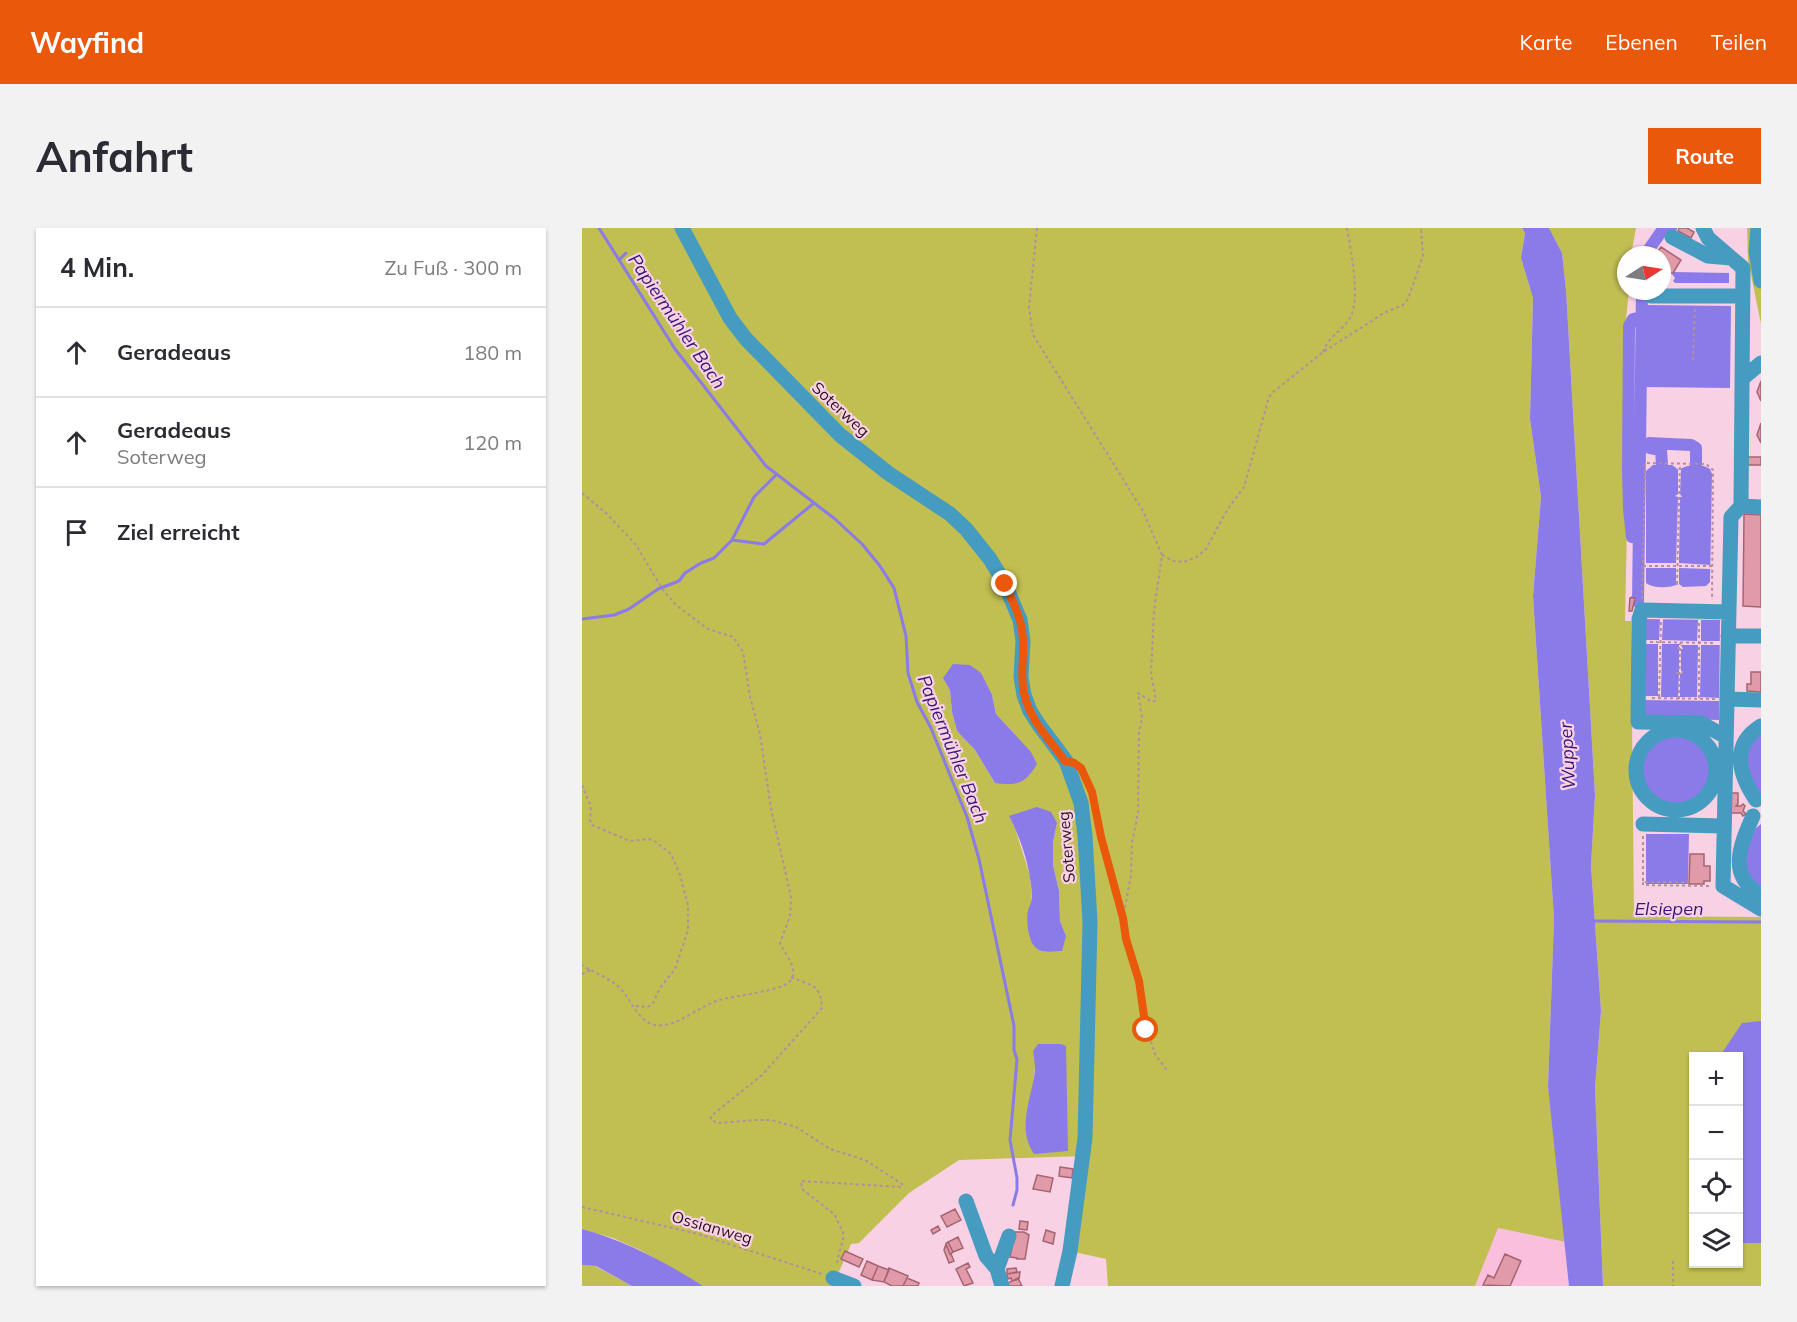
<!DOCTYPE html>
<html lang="de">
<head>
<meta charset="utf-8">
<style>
	body { margin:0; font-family:Mulish,sans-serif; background:#f2f2f3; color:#2b2b33 }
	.controls { position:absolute; right:18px; bottom:18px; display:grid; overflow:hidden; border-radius:0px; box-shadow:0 2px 4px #0004 }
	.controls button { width:54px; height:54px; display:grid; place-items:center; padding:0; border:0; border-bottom:2px solid #e1e1e2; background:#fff; color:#2b2b33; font:30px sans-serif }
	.compass { position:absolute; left:1035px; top:18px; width:54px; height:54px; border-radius:50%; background:#fff; box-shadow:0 2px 4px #0004; rotate:78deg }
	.stop { position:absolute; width:18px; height:18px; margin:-14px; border:4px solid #ea580c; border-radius:50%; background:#fff }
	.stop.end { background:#ea580c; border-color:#fff; box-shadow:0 2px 6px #0008 }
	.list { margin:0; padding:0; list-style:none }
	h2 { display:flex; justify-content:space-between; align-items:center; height:78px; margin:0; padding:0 24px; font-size:26px }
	h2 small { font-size:20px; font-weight:400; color:#7c7c81 }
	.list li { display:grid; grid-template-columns:39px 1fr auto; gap:18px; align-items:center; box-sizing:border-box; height:90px; padding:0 24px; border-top:2px solid #e1e1e2 }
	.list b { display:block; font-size:22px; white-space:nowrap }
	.list p { margin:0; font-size:20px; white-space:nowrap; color:#7c7c81 }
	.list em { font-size:20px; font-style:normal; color:#7c7c81 }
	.icon { flex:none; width:33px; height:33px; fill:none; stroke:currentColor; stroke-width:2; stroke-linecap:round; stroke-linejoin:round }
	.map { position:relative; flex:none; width:1179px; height:1058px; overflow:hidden; border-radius:0px }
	header { display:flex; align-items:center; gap:36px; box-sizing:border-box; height:84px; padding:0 30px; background:#ea580c; color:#fff }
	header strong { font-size:28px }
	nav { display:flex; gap:33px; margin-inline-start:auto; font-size:21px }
	.intro { display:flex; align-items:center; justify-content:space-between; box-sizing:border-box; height:144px; padding:0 36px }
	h1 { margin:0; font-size:42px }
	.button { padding:15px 27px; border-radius:0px; background:#ea580c; color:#fff; font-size:21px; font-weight:700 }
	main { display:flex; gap:36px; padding:0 36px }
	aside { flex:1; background:#fff; border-radius:0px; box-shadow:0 2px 4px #0004 }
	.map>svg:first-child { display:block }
	.built { fill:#f9bfdc }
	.green { fill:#c1be52; fill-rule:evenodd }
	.water { fill:#8a7be8 }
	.pier { fill:#f9d1e4; fill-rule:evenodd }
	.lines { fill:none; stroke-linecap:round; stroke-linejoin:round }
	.stream { stroke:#8a7be8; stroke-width:3 }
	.canal { stroke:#8a7be8; stroke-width:12 }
	.building { fill:#e19ba8; stroke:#a56471; stroke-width:1.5 }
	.path { stroke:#b18fa0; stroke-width:2; stroke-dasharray:3 3; stroke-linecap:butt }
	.minor { stroke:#459cc0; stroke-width:15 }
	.route { stroke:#ea580c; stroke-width:8 }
	.labels { text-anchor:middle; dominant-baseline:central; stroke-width:4.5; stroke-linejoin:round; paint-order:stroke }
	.street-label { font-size:16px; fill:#2a131f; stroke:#f9d1e4 }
	.water-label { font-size:18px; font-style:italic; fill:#341879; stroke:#f9d1e4 }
</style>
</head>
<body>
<header>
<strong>Wayfind</strong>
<nav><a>Karte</a><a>Ebenen</a><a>Teilen</a></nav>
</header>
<div class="intro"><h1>Anfahrt</h1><a class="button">Route</a></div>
<main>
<aside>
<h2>4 Min.<small>Zu Fuß · 300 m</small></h2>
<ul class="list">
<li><svg class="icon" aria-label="ahead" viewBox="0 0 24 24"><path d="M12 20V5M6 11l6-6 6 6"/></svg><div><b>Geradeaus</b></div><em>180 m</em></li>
<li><svg class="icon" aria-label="ahead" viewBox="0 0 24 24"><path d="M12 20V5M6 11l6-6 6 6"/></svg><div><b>Geradeaus</b><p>Soterweg</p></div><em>120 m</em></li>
<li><svg class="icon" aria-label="arrive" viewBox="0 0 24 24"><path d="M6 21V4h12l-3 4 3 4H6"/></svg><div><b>Ziel erreicht</b></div></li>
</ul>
</aside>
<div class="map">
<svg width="1179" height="1058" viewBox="0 0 1179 1058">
	<rect width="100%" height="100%" fill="#f9d1e4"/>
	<path class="built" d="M916,1000L984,1014L987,1058H893Z"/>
	<path class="green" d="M0,0H940L943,5L939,30L951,70L948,191L959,269L951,368L972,691L966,859L984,1014L916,1000L893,1058H526L524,1031L488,1023L501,928L377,932L327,965L277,1015L269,1016L256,1046L246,1044L248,1052L263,1058H121L58,1022L31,1010L0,1001ZM368,462L410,467L414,486L428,502L413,555L393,522L375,503L370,484ZM427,588L475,595L471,614V637L477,663L478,693L484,708L448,711L446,685L450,673L448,648L433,600ZM456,816H479L451,854Z
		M967,0H1054L1049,27H1044V63H1047L1044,91L1042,287L1045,296L1043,393H1049L1052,688L1179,689V1058H1021L1013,860L1019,783L1009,638L1013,567L984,62L980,25ZM1112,828H1156V1036H1112Z
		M1165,0H1179V96L1166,32Z
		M0,1037L13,1038L50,1058H0Z"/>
	<path class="water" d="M940,0H967L980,25L984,62L1013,567L1009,638L1019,783L1013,860L1021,1058H987L966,859L972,691L951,368L959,269L948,191L951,70L939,30L943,5Z
		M1092,44L1147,45V55H1093L1091,53L1093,50L1090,46Z
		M1063,77L1149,78L1148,160L1062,159Z
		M1071,237H1090L1097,242C1105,236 1120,235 1128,241L1130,246L1128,354L1124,358L1101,359L1097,356C1088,360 1072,361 1064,355V243Z
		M1059,391L1138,392L1137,492L1059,490Z
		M371,436L388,437L399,445L410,467L414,486L449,524L455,536C443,556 435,558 413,555L393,522L375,503L370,484L368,462L361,450Z
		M1179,502V568L1167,555L1165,519Z
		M1058 542a36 36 0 1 1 72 0a36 36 0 1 1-72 0Z
		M455,579L469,584L475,595L471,614V637L477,663L478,693L484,708L480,723C472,723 459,726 453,719C446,713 444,691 446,683C447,678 450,675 450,669C449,642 440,613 427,588Z
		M1179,596V662L1171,655L1161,630L1173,601Z
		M1064,606H1107L1106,656H1064Z
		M1179,793V1015H1157L1156,828H1138L1160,795Z
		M456,816H479L484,818L486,923L452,926C434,900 450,870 453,842C453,836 452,829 451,823Z
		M0,1001C44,1013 83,1034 121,1058H50L14,1038L0,1037Z"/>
	<path class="pier" d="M1096,242H1099L1098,266L1100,269H1098L1097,335L1128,337V341L1097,340V356H1094V340H1063V335H1094L1096,269L1093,268L1096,266Z
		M1078,391H1081L1080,412L1115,413L1116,392H1119V413H1138V417H1119L1118,469L1137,470V473L1059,472V468H1076V416H1059V412H1077ZM1080,416H1097V419H1095L1097,421V444H1094L1097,446L1096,469H1079ZM1099,417H1116L1115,469H1098V446L1101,444L1099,443V421H1101Z"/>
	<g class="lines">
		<path class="stream" d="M17,0L93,121L184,238L253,291L280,316L298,338L312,360L324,408L326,445L335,474L349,500L385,589L397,631L432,798V822L435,832L428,912L435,950V962L431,977
			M37,32L44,25
			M150,312L172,269L194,247
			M0,391L32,387L47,381L76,361L97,353L103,345L119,335L132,330L150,312L182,316L232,275
			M1010,693L1179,694"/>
		<path class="canal" d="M1063,27L1079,4L1089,0
			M1067,215L1109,217L1114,220V237
			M1068,220L1079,222L1080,237
			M1050,309L1047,281L1046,241L1047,98L1051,91L1060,89
			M1053,373H1056L1060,63"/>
	</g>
	<path class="building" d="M1097,0H1105L1112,4L1109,10L1096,3Z
		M1079,19L1099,32L1091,45L1081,46L1080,27H1073Z
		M1179,153V173L1175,164Z
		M1179,195V215L1175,207Z
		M1166,229H1179V237H1166Z
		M1162,286L1179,287V379L1161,378Z
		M1048,370H1053L1050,383H1047Z
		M1169,444H1179V466L1178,464L1165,463V456H1169Z
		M1149,565H1156V576L1154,578H1159L1161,576L1163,578L1161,583L1164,586L1161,588L1159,585H1148Z
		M1108,626H1122V638H1128V653H1122V656H1107Z
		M478,939L491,941L490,950L477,948Z
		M455,947L471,950L468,964L451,961Z
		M373,981L379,992L365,999L359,988Z
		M438,993L446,994L445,1002L437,1001Z
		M356,998L358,1002L351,1006L349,1002Z
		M464,1002L473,1005L471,1016L461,1013Z
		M433,1004H442L447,1007L443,1031H435V1030L428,1029Z
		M376,1009L381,1020L371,1024L366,1014Z
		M366,1014L371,1024L368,1026L364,1016Z
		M364,1016L368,1026L371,1024L369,1026L372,1033L367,1035L362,1022Z
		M263,1023L281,1031L277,1039L259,1031Z
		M923,1026L939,1033L928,1058L901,1057L906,1047L912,1050Z
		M285,1033L296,1038L290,1052L279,1047Z
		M386,1035L388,1039L384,1041L391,1055L382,1058L374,1041Z
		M296,1038L307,1042L302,1054L290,1052Z
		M307,1040L326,1048L321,1058H310L302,1054Z
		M434,1040L435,1044L425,1046V1041Z
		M438,1044L437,1051L430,1053L429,1050L426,1051L425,1046Z
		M325,1050L337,1055L336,1058H321Z
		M436,1050L440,1058H425L424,1056Z"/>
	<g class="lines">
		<path class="path" d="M455,0L447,79L451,107L561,283L580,327L572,382L570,426L569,446L574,472L570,474L556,465L560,490L557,505L556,585L550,615L549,647L541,690
			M741,124C746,108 762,102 769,88C778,69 769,21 765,0
			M1111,132L1113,80
			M0,265L25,286L54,317L81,362L94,377L126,401L151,409L161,424L168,469L178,506L189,581L209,669L208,688L198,715C202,726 218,740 208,753C200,763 151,768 137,772C118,778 92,801 73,797C57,794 49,772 39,761C27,749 14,746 0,737
			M580,327L591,333L602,334L615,329L624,321L645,282L662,259L687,169L690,165L741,124L802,85L821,77L826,71L841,28L839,0
			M1061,338H1130
			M1095,356L1098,236
			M1060,371L1063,235L1124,236L1131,242L1130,372
			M1068,414L1134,415
			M1095,420H1101
			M1094,445H1101
			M1077,469L1079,394
			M1070,470L1133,471
			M1117,470V395
			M1097,471L1098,415
			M506,554L511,568
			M0,557L9,579L8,592L10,597L48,613L67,611L74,614L89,626L98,647L106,677V702L93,741L78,760L70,777L65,779L53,778
			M513,574L519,609L541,690L544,711L557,753L565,802L573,826L586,844
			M1061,608V654H1106
			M1061,654V657L1130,658
			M0,746L8,742
			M209,749C228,758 239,755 240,780L180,847L129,888V892L136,895L172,892H189L214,899L248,921L283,932L320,956V959L219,953L220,961L253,987L262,1007L254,1038
			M0,979L116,1006L240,1046
			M1091,1033V1058"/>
		<path class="minor" d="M100,0L148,90L164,111L258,207L306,245L368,286L384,301L408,331L423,356L438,392L441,413L439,449L442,467L448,483L457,497L484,533L499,575L503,608L508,694L503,910L488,1023L480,1058
			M1121,0L1126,10L1161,40L1159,278L1149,289L1141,658L1179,681
			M1176,0L1174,23L1179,53
			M1090,9L1126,28L1149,30
			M1069,68H1161
			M1161,150L1179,135
			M1159,278L1179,279
			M1146,408H1179
			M1145,471L1179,472
			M1054 542a40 40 0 1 1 80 0a40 40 0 1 1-80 0Z
			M1144,509L1119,495L1056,494L1057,391L1060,382L1147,384
			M1174,572C1157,547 1148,517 1179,498
			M1171,588C1159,616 1144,647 1179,667
			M1061,596L1141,598
			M384,973L404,1028L415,1041
			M251,1050L272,1058
			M420,1058L415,1041L427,1008"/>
	</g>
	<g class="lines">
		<path class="route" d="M423,356C431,374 441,393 441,414C442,431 438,448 442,465C447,491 468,512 483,533L492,535L499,540L510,564L519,609L541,690L544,711L557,753L564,802"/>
	</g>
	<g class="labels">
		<g class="street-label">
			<text transform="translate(259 181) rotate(43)">Soterweg</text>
			<text transform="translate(484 619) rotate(-95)">Soterweg</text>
			<text transform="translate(130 999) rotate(16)">Ossianweg</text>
		</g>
		<g class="water-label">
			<text transform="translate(95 93) rotate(56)">Papiermühler Bach</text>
			<text transform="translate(371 521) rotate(68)">Papiermühler Bach</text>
			<text transform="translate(985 528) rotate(-93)">Wupper</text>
			<text x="1087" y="680">Elsiepen</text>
		</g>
	</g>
</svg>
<div class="controls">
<button>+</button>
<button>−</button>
<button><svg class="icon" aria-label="locate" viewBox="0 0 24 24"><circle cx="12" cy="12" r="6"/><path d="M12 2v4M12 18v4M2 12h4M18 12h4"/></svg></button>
<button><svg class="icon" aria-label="layers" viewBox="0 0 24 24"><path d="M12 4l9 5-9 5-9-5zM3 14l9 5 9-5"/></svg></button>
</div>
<svg class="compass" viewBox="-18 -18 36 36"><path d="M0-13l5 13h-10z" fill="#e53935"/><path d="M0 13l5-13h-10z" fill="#7c7c81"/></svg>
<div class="stop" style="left:564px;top:802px"></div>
<div class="stop end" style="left:423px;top:356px"></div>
</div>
</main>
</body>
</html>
